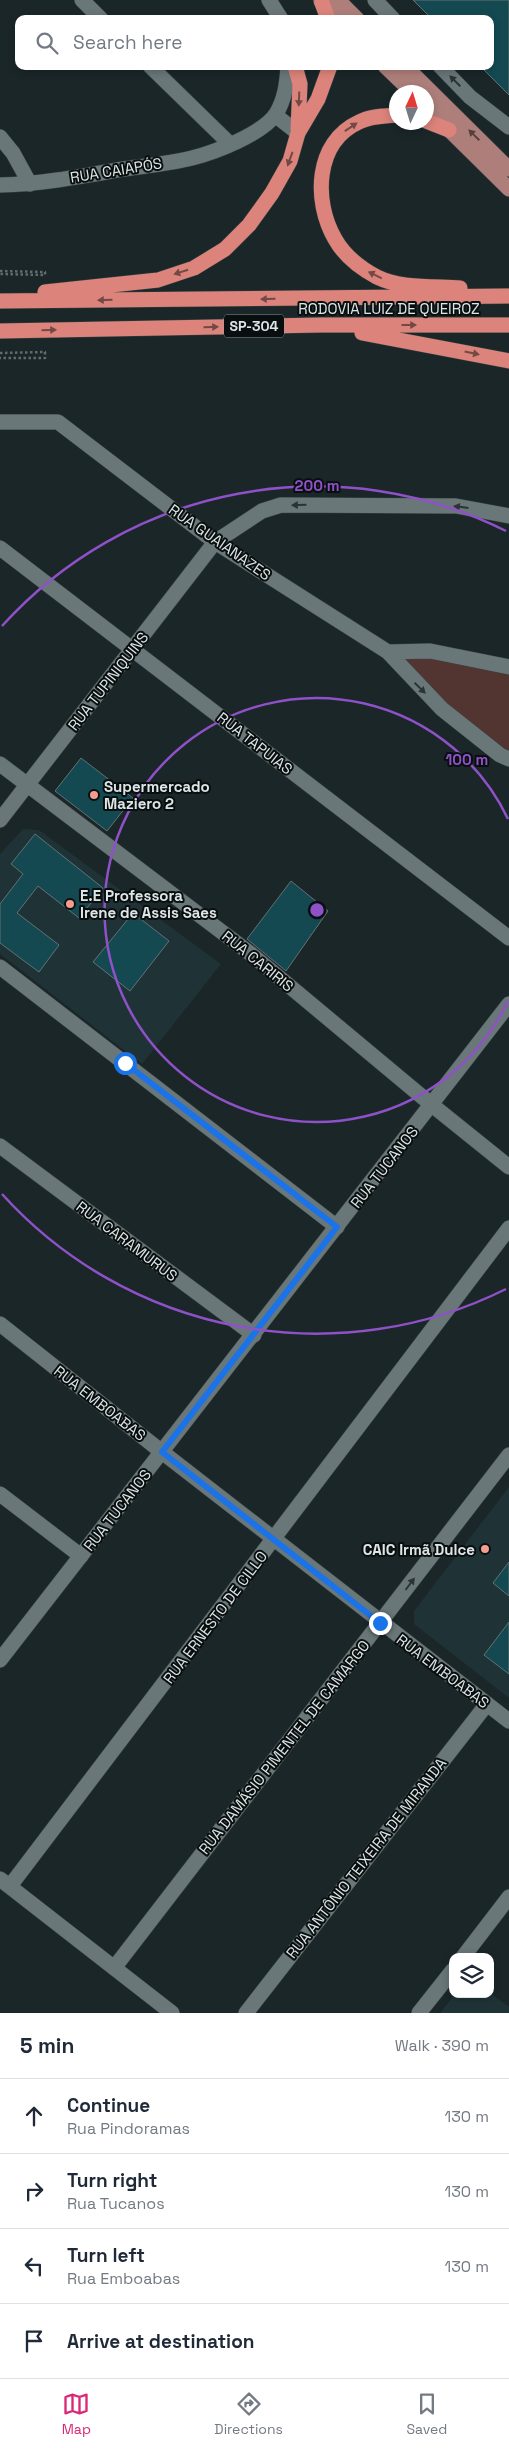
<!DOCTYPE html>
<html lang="en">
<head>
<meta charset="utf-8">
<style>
	body { margin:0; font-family:"Space Grotesk",sans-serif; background:#f6f6f7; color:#1f2937 }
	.controls { position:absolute; right:15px; bottom:15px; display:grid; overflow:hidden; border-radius:10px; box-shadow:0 2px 8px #0003 }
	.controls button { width:45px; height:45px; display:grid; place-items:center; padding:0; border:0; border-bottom:1px solid #e0e1e3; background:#fff; color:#1f2937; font:25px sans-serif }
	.compass { position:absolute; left:389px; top:85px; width:45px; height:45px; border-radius:50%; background:#fff; box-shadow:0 2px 8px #0003; rotate:4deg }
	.stop { position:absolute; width:15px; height:15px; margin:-11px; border:4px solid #1a73e8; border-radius:50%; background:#fff }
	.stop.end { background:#1a73e8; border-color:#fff; box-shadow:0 1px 5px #0008 }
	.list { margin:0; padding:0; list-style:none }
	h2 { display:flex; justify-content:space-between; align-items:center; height:65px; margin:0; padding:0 20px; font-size:21px }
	h2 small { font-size:16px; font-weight:400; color:#747a83 }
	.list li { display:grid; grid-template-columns:32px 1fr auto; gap:15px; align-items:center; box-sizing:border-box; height:75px; padding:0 20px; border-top:1px solid #e0e1e3 }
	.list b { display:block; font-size:19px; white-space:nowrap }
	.list p { margin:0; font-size:16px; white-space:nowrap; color:#747a83 }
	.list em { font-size:16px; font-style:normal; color:#747a83 }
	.icon { flex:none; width:28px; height:28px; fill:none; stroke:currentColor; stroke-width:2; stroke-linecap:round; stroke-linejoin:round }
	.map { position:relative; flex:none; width:509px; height:2013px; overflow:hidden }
	.search { position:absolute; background:#fff; box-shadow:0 2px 8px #0003; left:15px; right:15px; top:15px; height:55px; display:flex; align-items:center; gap:12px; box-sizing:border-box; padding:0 18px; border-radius:10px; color:#747a83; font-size:19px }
	.sheet { height:365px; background:#fff }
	nav { display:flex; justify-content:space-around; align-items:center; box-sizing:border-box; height:70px; border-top:1px solid #e0e1e3; background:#fff; font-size:14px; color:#747a83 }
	nav a { display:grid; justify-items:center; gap:2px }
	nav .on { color:#db2777 }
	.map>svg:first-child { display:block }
	.built { fill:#1f3337 }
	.green { fill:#523531 }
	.building { fill:#144951; stroke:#647174 }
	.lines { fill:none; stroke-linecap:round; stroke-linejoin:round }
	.street-casing { stroke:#394244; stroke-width:16 }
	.secondary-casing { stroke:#394244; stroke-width:16 }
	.primary-casing { stroke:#394244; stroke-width:16 }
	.highway-casing { stroke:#394244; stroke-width:16 }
	.path { stroke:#616b6d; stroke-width:2.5; stroke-dasharray:2.5 2.5; stroke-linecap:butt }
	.street { stroke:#697779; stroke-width:15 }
	.secondary { stroke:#697779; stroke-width:15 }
	.primary { stroke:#ae7f7a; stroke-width:15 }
	.highway { stroke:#dc847b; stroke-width:15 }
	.oneway { fill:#2b3334 }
	.oneway2 { fill:#724945 }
	.oneway3 { fill:#53413f }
	.route { stroke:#1a73e8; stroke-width:6 }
	.ring { fill:none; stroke:#8f51c7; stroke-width:2.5 }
	.poi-dot { fill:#f59c92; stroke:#090e0f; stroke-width:2 }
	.labels { text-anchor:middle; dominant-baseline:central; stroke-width:4; stroke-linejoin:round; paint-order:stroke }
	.shield { fill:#090e0f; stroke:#9da4a6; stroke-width:1 }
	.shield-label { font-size:14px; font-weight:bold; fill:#dde5e6 }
	.street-label { font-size:15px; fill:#dde5e6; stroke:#090e0f }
	.poi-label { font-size:15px; font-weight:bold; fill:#dde5e6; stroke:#090e0f; text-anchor:start }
	.centre { fill:#8f51c7; stroke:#090e0f; stroke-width:2.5 }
	.ring-label { font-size:15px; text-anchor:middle; font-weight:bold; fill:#8f51c7; stroke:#090e0f; stroke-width:4; stroke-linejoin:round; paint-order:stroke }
</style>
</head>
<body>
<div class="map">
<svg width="509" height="2013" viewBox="0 0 509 2013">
	<rect width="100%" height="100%" fill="#1a2628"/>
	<path class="built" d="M23,829L39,830L221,964L142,1064L0,954V854Z
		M509,1487V1698L414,1624V1611Z
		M490,1993L509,2007V2013H440L455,1994Z"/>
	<path class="green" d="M388,652L509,667V759Z"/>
	<path class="building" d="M413,0H509V95L480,66H490V19H432Z
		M81,758L133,798L107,831L55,791Z
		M35,834L103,888L79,918L38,886L17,913L59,945L39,972L0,943V904L23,874L11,864Z
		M291,881L328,911L286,971L247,939Z
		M133,913L169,941L130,991L93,962Z
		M509,1562V1596L493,1583Z
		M509,1622V1674L484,1655Z"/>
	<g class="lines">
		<g class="street-casing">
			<path id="street" d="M82,0L101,19
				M269,0L281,19
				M150,66L230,144
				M275,115L298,133
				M0,137L13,153L30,184
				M0,185C40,184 78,177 117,170C142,166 168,164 192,158C216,152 262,134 276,114C285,99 287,83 288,66
				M0,422H58L215,542L388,652L442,709L500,755L509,759
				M0,548L509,938
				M388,652L430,651L509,667
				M0,764L251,954L432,1105L509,1167
				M0,820L215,542L262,511L281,505L456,506L509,516
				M0,967L337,1227
				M0,1146L254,1335
				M0,1324L162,1452
				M0,1494L81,1556
				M0,1879L172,2013
				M10,1886L509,1228
				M463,1957L509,1897
				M114,1968L509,1455
				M246,2013L487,1704
				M419,2013L453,1970"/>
		</g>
		<g class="secondary-casing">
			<path id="secondary" d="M375,0L393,19
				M440,66L470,97L509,127
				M162,1452L509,1721
				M0,1660L509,1004"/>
		</g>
		<g class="primary-casing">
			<path id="primary" d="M338,0L357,19
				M321,1L338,19
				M385,66L412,92
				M405,66L509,169
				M426,107L509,189"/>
		</g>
		<g class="highway-casing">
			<path id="highway" d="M322,3L328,19
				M295,66L300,84L298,129
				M396,115C384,116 370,116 359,122C315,142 313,201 335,239C344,255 360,268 377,277C401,289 434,286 460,288
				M426,121L449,130
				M45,292L158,280L194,268L225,249L249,225L272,193L290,161L298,133L318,99L330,66
				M0,301L509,296
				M0,331L321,325H509
				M362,333L509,361"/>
		</g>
		<path class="path" d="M0,271L45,272V275L0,274
			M0,353L45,352V358H0"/>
		<use href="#street" class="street"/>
		<use href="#secondary" class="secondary"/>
		<use href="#primary" class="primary"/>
		<use href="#highway" class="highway"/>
	</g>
	<defs><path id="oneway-solid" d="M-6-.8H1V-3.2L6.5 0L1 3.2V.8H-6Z" transform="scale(1.25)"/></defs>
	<g class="oneway">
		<use href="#oneway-solid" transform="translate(455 81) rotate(-135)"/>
		<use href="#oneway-solid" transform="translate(299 505) rotate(179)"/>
		<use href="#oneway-solid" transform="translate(461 507) rotate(-173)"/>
		<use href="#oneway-solid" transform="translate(420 688) rotate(44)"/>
		<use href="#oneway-solid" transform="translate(410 1584) rotate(-53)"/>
	</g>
	<g class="oneway2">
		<use href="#oneway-solid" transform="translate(299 99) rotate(92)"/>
		<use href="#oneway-solid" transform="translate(351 127) rotate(-34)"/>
		<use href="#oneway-solid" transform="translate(290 159) rotate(110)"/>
		<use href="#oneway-solid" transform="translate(181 272) rotate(162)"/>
		<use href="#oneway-solid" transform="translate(375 275) rotate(-154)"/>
		<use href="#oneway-solid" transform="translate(268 299) rotate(179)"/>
		<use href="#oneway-solid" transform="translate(105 300) rotate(179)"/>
		<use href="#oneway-solid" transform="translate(409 325)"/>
		<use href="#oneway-solid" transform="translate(211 327) rotate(-1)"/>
		<use href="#oneway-solid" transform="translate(49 330) rotate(-1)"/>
		<use href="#oneway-solid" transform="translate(472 353) rotate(12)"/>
	</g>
	<use class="oneway3" href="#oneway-solid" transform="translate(474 135) rotate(-135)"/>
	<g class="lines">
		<path class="route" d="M125,1063L337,1227L162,1452L380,1623"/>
	</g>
	<g class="ring">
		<path d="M508 1001A212 212 0 1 1 508 819"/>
		<path d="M506 1289A424 424 0 0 1 2 1194M2 626A424 424 0 0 1 506 531"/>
	</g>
	<g class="poi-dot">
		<circle cx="94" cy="795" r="5"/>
		<circle cx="70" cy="904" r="5"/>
		<circle cx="485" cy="1549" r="5"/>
	</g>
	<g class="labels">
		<rect class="shield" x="224" y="314.5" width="60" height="23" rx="4"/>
		<g class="shield-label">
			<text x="254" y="326">SP-304</text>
		</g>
		<g class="street-label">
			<text transform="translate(116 170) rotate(-9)">RUA CAIAPÓS</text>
			<text x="389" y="308">RODOVIA LUIZ DE QUEIROZ</text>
			<text transform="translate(220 542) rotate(35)">RUA GUAIANAZES</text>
			<text transform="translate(108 681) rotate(-52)">RUA TUPINIQUINS</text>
			<text transform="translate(255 743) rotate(38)">RUA TAPUIAS</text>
			<text transform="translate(258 961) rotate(39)">RUA CARIRIS</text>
			<text transform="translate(384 1167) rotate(-52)">RUA TUCANOS</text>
			<text transform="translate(127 1241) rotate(37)">RUA CARAMURUS</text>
			<text transform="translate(100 1403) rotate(38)">RUA EMBOABAS</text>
			<text transform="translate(117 1510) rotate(-52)">RUA TUCANOS</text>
			<text transform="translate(215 1617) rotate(-53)">RUA ERNESTO DE CILLO</text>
			<text transform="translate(443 1671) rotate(37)">RUA EMBOABAS</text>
			<text transform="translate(284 1747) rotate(-52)">RUA DAMÁSIO PIMENTEL DE CAMARGO</text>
			<text transform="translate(366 1858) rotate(-52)">RUA ANTÔNIO TEIXEIRA DE MIRANDA</text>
		</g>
		<g class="poi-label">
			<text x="104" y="786">Supermercado<tspan x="104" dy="17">Maziero 2</tspan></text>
			<text x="80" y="895">E.E Professora<tspan x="80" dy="17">Irene de Assis Saes</tspan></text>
			<text x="475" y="1549" text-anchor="end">CAIC Irmã Dulce</text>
		</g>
	</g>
	<circle cx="317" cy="910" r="8" class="centre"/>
	<g class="ring-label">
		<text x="317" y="491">200 m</text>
		<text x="467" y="765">100 m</text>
	</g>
</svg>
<div class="controls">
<button><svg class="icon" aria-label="layers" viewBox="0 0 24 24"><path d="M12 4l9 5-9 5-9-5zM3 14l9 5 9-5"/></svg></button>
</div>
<svg class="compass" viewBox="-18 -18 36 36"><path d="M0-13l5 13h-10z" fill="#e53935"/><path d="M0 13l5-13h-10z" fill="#747a83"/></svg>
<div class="stop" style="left:125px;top:1063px"></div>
<div class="stop end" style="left:380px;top:1623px"></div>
<div class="search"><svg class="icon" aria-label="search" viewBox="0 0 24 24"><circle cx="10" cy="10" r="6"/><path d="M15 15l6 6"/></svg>Search here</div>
</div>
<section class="sheet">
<h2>5 min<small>Walk · 390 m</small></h2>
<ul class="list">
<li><svg class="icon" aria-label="ahead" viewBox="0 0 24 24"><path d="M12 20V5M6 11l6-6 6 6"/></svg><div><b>Continue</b><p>Rua Pindoramas</p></div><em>130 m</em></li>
<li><svg class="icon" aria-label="right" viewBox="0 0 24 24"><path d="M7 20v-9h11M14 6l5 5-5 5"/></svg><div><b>Turn right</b><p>Rua Tucanos</p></div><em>130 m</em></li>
<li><svg class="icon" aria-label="left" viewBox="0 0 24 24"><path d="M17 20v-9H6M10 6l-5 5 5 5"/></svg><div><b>Turn left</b><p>Rua Emboabas</p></div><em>130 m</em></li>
<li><svg class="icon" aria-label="arrive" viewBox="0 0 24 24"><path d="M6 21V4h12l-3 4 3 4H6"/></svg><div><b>Arrive at destination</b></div></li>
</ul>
</section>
<nav>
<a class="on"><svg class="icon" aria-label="map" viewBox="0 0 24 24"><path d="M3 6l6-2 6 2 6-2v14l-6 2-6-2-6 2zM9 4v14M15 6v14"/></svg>Map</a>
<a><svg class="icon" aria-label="directions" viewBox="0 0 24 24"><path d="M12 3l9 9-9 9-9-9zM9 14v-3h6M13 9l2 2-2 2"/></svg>Directions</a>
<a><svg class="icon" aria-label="saved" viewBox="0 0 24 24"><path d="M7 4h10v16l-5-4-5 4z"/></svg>Saved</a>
</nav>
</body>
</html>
